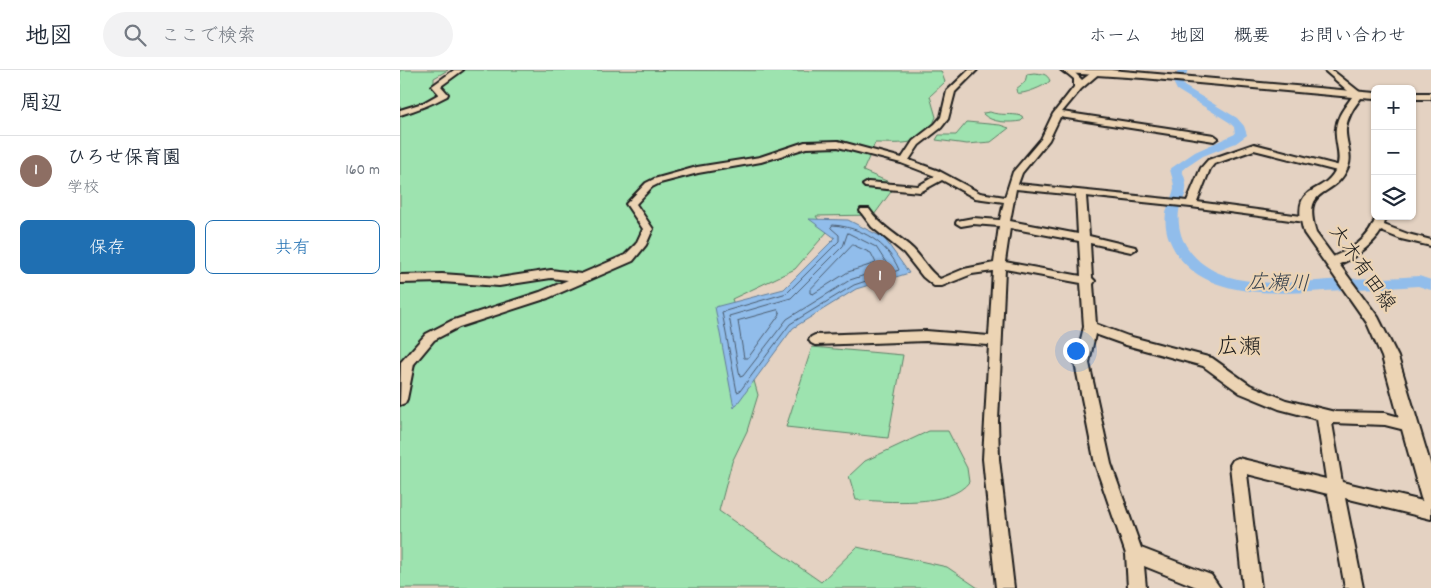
<!DOCTYPE html>
<html lang="ja">
<head>
<meta charset="utf-8">
<style>
	body { margin:0; font-family:Dekko,"Klee One",sans-serif; background:#f2f2f3; color:#1f2937 }
	.controls { position:absolute; right:15px; top:15px; display:grid; overflow:hidden; border-radius:8px; box-shadow:0 1px 4px #0004 }
	.controls button { width:45px; height:45px; display:grid; place-items:center; padding:0; border:0; border-bottom:1px solid #e0e1e3; background:#fff; color:#1f2937; font:25px sans-serif }
	.you { position:absolute; left:675px; top:280px; width:18px; height:18px; margin:-12px; border:4px solid #fff; border-radius:50%; background:#1a73e8; box-shadow:0 0 0 8px #1a73e833 }
	.badge { display:grid; place-items:center; width:32px; height:32px; border-radius:50%; background:#1f6fb2; color:#fff; font-size:16px; font-weight:700 }
	.pin { position:absolute; translate:-50% -41px; filter:drop-shadow(0 1px 2px #0008) }
	.pin::after { content:''; position:absolute; top:26px; width:18px; height:15px; background:inherit; clip-path:polygon(0 0,100% 0,50% 100%) }
	.list { margin:0; padding:0; list-style:none }
	h2 { display:flex; justify-content:space-between; align-items:center; height:65px; margin:0; padding:0 20px; font-size:21px }
	h2 small { font-size:16px; font-weight:400; color:#747a83 }
	.list li { display:grid; grid-template-columns:32px 1fr auto; gap:15px; align-items:center; box-sizing:border-box; height:70px; padding:0 20px; border-top:1px solid #e0e1e3 }
	.list b { display:block; font-size:19px; white-space:nowrap }
	.list p { margin:0; font-size:16px; white-space:nowrap; color:#747a83 }
	.list em { font-size:16px; font-style:normal; color:#747a83 }
	.actions { display:flex; gap:10px; padding:15px 20px }
	.actions a { flex:1; padding:11px 0; border:1px solid #1f6fb2; border-radius:8px; text-align:center; font-size:18px; color:#1f6fb2 }
	.actions .main { background:#1f6fb2; color:#fff }
	.icon { flex:none; width:28px; height:28px; fill:none; stroke:currentColor; stroke-width:2; stroke-linecap:round; stroke-linejoin:round }
	.map { position:relative; flex:none; width:1031px; height:518px; overflow:hidden }
	header { display:flex; align-items:center; gap:30px; box-sizing:border-box; height:70px; padding:0 25px; background:#fff; border-bottom:1px solid #e0e1e3 }
	header strong { font-size:24px }
	nav { display:flex; gap:28px; margin-inline-start:auto; font-size:18px }
	.search { width:350px; height:45px; background:#f2f2f3; display:flex; align-items:center; gap:12px; box-sizing:border-box; padding:0 18px; border-radius:28px; color:#747a83; font-size:19px }
	main { display:flex }
	aside { flex:1; background:#fff }
	.map>svg:first-child { display:block }
	.green { fill:#9de3af; stroke:#5c8066 }
	.water { fill:#91bdeb; stroke:#627d98 }
	.lines { fill:none; stroke-linecap:round; stroke-linejoin:round }
	.shore { stroke:#4b5c6f; stroke-width:1 }
	.river { fill:#91bdeb; fill-rule:evenodd }
	.minor-casing { stroke:#1c1c1c; stroke-width:4 }
	.major-casing { stroke:#1c1c1c; stroke-width:4 }
	.minor { fill:#ecd4b4; fill-rule:evenodd }
	.major { fill:#ecd4b4; fill-rule:evenodd }
	.labels { text-anchor:middle; dominant-baseline:central; stroke-width:4.5; stroke-linejoin:round; paint-order:stroke }
	.street-label { font-size:20px; fill:#1c1c1c; stroke:#ecd4b4 }
	.water-label { font-size:21px; font-style:italic; fill:#394450; stroke:#ecd4b4 }
	.quarter-label { font-size:22px; fill:#1c1c1c; stroke:#ecd4b4 }
</style>
</head>
<body>
<header>
<strong>地図</strong>
<div class="search"><svg class="icon" aria-label="search" viewBox="0 0 24 24"><circle cx="10" cy="10" r="6"/><path d="M15 15l6 6"/></svg>ここで検索</div>
<nav><a>ホーム</a><a>地図</a><a>概要</a><a>お問い合わせ</a></nav>
</header>
<main>
<aside>
<h2>周辺<small></small></h2>
<ul class="list">
<li><span class="badge" style="background:#8d6e63">1</span><div><b>ひろせ保育園</b><p>学校</p></div><em>160 m</em></li>
</ul>
<div class="actions"><a class="main">保存</a><a>共有</a></div>
</aside>
<div class="map">
<svg width="1031" height="518" viewBox="0 0 1031 518">
	<rect width="100%" height="100%" fill="#e4d2c2"/>
	<filter id="ink" filterUnits="userSpaceOnUse"><feTurbulence type="fractalNoise" baseFrequency=".02" numOctaves="2"/><feDisplacementMap in="SourceGraphic" scale="10" xChannelSelector="R" yChannelSelector="G"/><feConvolveMatrix kernelMatrix="1 2 1 2 8 2 1 2 1" color-interpolation-filters="sRGB"/></filter>
	<g filter="url(#ink)">
		<path class="green" d="M0,0H48L34,8V14L59,0L541,1L545,12L530,26L536,47C524,78 504,73 475,73L463,101L496,115L474,145L416,146L427,162L395,199L332,229L344,262L347,286L358,325L347,361L332,392L319,441L421,512L457,477L547,497L578,518H0Z
			M634,3C642,4 647,3 650,11C645,16 623,25 617,23L616,19L625,12L627,4Z
			M590,42C600,46 611,43 622,46L623,49L621,51C609,53 592,53 583,44V43Z
			M567,52L600,55L609,58L591,72L567,74L536,70L539,65H556Z
			M412,277L503,285L488,368L386,357Z
			M529,361H548L567,398L569,412C550,438 486,431 456,430L449,406L465,391Z"/>
		<path class="water" d="M409,149L448,150L484,168L509,203L456,219L393,258L334,338L315,237L384,219L435,168Z"/>
		<g class="lines">
			<path class="shore" d="M433,155C461,157 488,173 499,200L454,215L390,254L340,321L337,322L322,242L387,223L439,171V165L431,158Z
				M448,163L476,177L489,197L450,210L387,249L343,306L340,307L329,246L391,228L443,176Z
				M453,175L471,183L476,193L448,202L413,224L410,223V220Z
				M378,240L380,244L348,288H344L338,251Z"/>
			<path class="river" d="M779,0H789L782,10L784,16L837,48L844,56L847,65L836,73L803,86L782,100C784,106 787,113 786,119C786,125 782,131 780,137C777,146 779,161 783,170C811,226 893,212 943,209C968,208 994,208 1019,206L1031,210V220L1018,216C993,218 968,218 942,220C886,223 795,235 769,169C765,159 764,146 768,136C770,130 773,124 774,118C774,111 771,105 770,99L795,82L835,64L834,57L829,52L777,20L772,10Z"/>
			<g class="minor-casing">
				<path id="minor" d="M54,0H63L41,16L48,24L47,26C32,34 17,40 0,45V40L23,33L39,24L32,16Z
					M569,0H577L555,22L548,49L541,58L519,75L509,90L539,101L580,123L605,127L613,102L641,69L653,44L674,17V9L663,0H672L682,10L695,0L702,1L681,19L662,42L814,65L818,68L814,71L660,47L649,70L622,103L618,114L787,131L801,98L808,90L854,74L944,97V101L941,102L854,80L814,94L810,99L797,132L909,147L910,149L909,151L905,152L791,137L686,126L689,166L735,177L736,179L731,182L690,173L692,208L695,211L693,214L696,254L728,266L812,288L850,315L886,330L935,342L985,343L1014,351L1016,355L1014,359L1009,361L985,355L932,353L942,412L1031,433V449L945,428L963,518H945L928,424L847,404L861,518H843L830,395L833,390L838,388L926,409L917,349L879,339L840,323L803,296L726,275L695,264L689,293L711,394L741,478L811,505L820,518H799L744,496L746,518H728L726,484L695,394L675,293L684,257L681,213L605,199L598,351L599,389L614,518H596L583,389L589,275L526,271L415,275L411,273L409,270L411,267L415,265L526,261L589,266L593,201L572,204L542,216H534L523,207L504,183L472,157L460,141L461,139H469C480,156 498,165 513,179C523,189 528,201 540,209L564,199L594,193L599,156L573,154L561,156L556,153L557,151L573,148L600,150L604,132L575,128L542,110L520,122L465,117L463,115L468,112L518,116L535,106L501,93L438,77L406,78L361,92L298,103L260,113L252,117L236,134L253,159L246,175L233,191L148,228L59,257L34,270L14,294L7,329L5,333L0,335L1,292L26,264L51,251L140,222L168,210L151,208L99,216L42,212L0,213V205L42,204L99,208L151,200L181,204L225,185L236,174L243,159L226,134L246,113L254,109L297,97L360,87L405,72L438,71L502,88L513,71L535,54L541,47L547,21ZM616,119L676,125L678,164L610,151ZM610,158L679,171L681,206L605,192Z
					M924,0H932L961,23V27H955Z
					M976,146H986L984,155L1008,164L1031,170V176L1001,169L981,161C974,174 943,199 928,195L926,192L928,189C949,180 970,171 976,146Z"/>
			</g>
			<g class="major-casing">
				<path id="major" d="M661,0H711L975,23V29L961,28C954,37 947,47 946,59C945,71 953,85 948,97C934,131 901,113 916,163L978,247L998,287L1031,396V437L1024,434L1021,428L982,287L967,253L904,163C889,110 923,129 937,97C942,85 934,71 936,58C937,46 945,37 952,27L743,8L665,3Z
					M1012,23H1031V29H1012Z"/>
			</g>
			<use href="#minor" class="minor"/>
			<use href="#major" class="major"/>
		</g>
	</g>
	<g class="labels">
		<g class="street-label">
			<text transform="translate(961 199) rotate(55)">大木有田線</text>
		</g>
		<g class="water-label">
			<text transform="translate(878 215) rotate(2)">広瀬川</text>
		</g>
		<g class="quarter-label">
			<text x="839" y="278">広瀬</text>
		</g>
	</g>
</svg>
<div class="controls">
<button>+</button>
<button>−</button>
<button><svg class="icon" aria-label="layers" viewBox="0 0 24 24"><path d="M12 4l9 5-9 5-9-5zM3 14l9 5 9-5"/></svg></button>
</div>
<div class="you"></div>
<div class="pin badge" style="left:480px;top:231px;background:#8d6e63">1</div>
</div>
</main>
</body>
</html>
